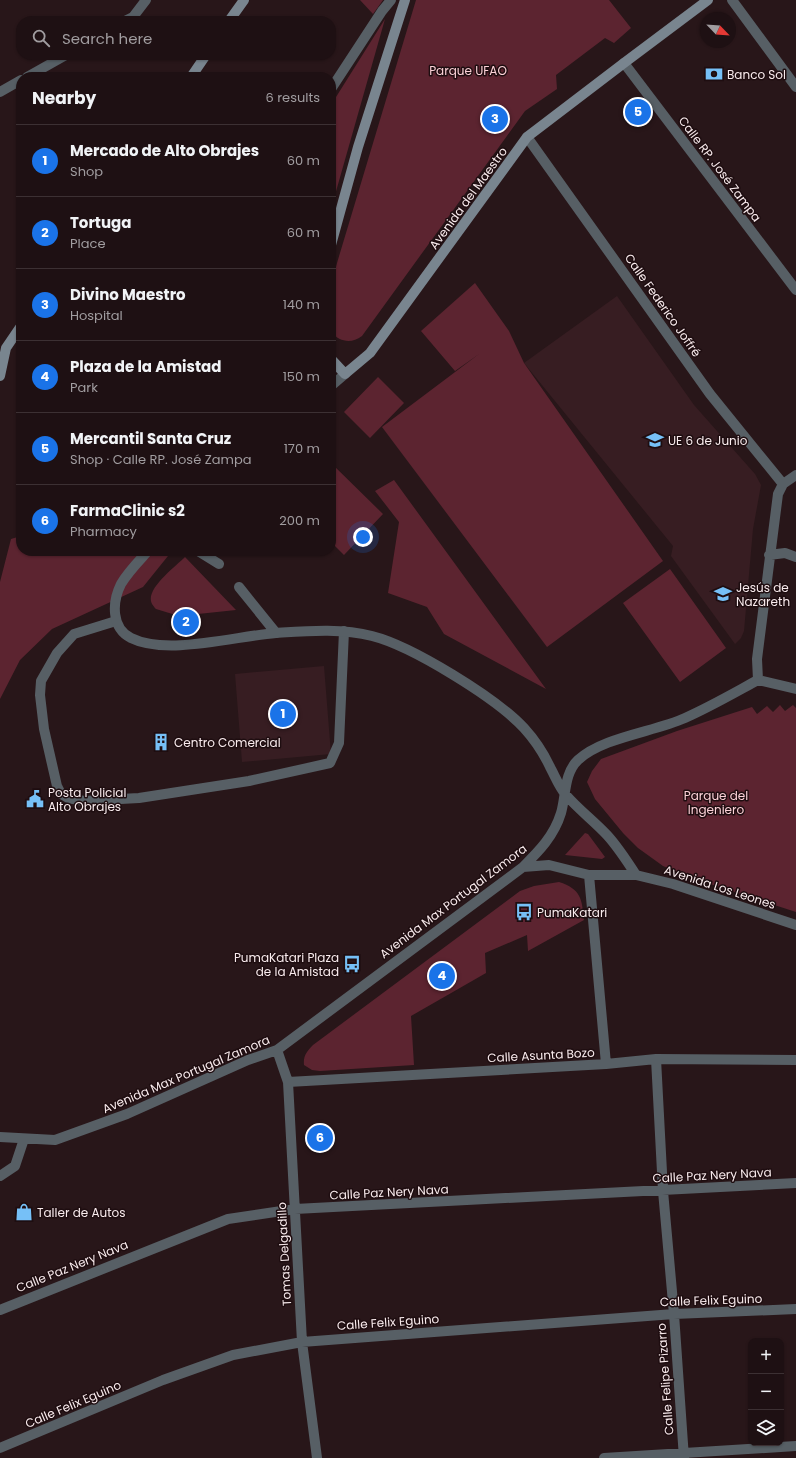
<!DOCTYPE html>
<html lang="en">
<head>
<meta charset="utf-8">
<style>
	body { margin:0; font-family:Poppins,sans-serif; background:#2b1e21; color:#f1f3f6 }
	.controls { position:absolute; right:12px; bottom:12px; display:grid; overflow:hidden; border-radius:8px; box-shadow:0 1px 3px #0004 }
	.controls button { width:36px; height:36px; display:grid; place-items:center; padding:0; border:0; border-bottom:1px solid #3c3033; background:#1e1013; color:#f1f3f6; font:20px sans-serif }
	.compass { position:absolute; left:700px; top:12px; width:36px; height:36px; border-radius:50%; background:#1e1013; box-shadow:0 1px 3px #0004; rotate:115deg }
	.you { position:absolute; left:363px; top:537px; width:14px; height:14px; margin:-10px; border:3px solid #fff; border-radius:50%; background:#1a73e8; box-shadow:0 0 0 6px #1a73e833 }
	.badge { display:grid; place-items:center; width:26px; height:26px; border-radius:50%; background:#1a73e8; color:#fff; font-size:13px; font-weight:700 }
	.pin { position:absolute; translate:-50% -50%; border:2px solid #fff; box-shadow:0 1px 4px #0006 }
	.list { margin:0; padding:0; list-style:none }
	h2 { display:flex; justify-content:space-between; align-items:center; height:52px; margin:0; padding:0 16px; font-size:17px }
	h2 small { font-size:13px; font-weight:400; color:#a19da0 }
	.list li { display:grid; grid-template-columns:26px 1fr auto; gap:12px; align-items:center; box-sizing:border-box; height:72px; padding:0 16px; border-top:1px solid #3c3033 }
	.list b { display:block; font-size:15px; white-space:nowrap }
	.list p { margin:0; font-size:13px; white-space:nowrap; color:#a19da0 }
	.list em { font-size:13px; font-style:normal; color:#a19da0 }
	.icon { flex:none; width:22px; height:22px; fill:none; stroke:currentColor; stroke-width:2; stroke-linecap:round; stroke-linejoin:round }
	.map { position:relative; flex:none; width:796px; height:1458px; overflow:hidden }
	.search { position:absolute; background:#1e1013; box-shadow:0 1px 3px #0004; left:16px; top:16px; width:320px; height:44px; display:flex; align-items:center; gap:10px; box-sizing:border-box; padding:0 14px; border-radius:16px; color:#a19da0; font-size:15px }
	.panel { position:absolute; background:#1e1013; box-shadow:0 1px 3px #0004; left:16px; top:72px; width:320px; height:484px; border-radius:16px }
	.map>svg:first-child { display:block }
	.built { fill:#371d22 }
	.green { fill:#5c2430 }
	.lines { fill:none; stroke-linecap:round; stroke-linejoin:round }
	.service { stroke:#575f65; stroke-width:10 }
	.minor { stroke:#575f65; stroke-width:10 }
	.secondary { stroke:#79858f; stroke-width:10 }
	.labels { text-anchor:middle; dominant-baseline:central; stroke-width:3; stroke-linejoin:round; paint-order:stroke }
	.park-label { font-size:12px; fill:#fcd1d7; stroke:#1e0d10 }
	.poi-label { font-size:12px; fill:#f9ebed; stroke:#1e0d10; text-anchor:start }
	.street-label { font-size:12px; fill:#f9ebed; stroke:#1e0d10 }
</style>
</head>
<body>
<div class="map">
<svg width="796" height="1458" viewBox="0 0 796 1458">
	<rect width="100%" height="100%" fill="#281619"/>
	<path class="built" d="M617,296L694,405L755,474L761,485L753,529L744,631L741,638L735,644L671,556L673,546L524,363Z
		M324,666L331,754L242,762L235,674Z"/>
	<path class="green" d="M360,0H383L373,14Z
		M416,0H609L631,28L614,43L605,38L556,75L557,89L525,111L362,336C351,344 340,342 331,332V287L337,263Z
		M385,19L331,209V105Z
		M475,283L509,331L524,363L663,561L547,647L382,427L479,354L455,371L421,331Z
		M378,377L404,403L370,438L344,412Z
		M331,463L383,514L344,555L331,542Z
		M394,480L546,689L444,634L427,607L388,593L399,522L375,491Z
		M21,536V551H172L143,587L52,629L20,660L0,699V582L11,539Z
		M185,557L236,610L179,616L156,609C154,607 151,603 151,601C148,587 176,566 185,557Z
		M670,569L726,648L680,682L623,603Z
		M780,705L785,711L793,705L796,708V912L692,878L663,866L638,848L623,833L595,799L587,782L592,771L601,759L677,731L752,707L757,714L767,706L773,712Z
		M585,833L588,834L605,857L602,859L565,855Z
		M559,882C581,889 582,899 584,920L528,951L527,935L485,953L486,973L411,1016L414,1065L320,1071L312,1070L304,1065C303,1056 307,1051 313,1045L520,891L534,886Z"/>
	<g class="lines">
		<path class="service" d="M198,551L219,564
			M239,587L276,633
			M116,621L74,634L57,653L41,681L40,695L44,729L57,786L61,794L68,798L84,801L139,798L249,781L330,763L339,743L344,631"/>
		<path class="minor" d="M732,0L796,87
			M125,21L133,17L146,0
			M624,63L796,290
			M27,77L66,55
			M331,89L382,11L391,0
			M0,92L21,80
			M527,137L710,394L783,484
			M331,386L345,374
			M148,551C139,561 128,572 121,584C112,602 111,628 131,638C167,656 236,636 276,633C307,631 342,628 372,636C412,646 496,698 524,728C534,739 544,754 550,767C555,776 559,787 566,795C578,809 594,821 607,835C618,847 627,861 636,875
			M769,555L785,553L796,557
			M758,680L757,659L778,494L783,484L796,475
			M758,680L796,689
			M523,867L549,865L589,875H636L673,884L796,925
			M589,875L606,1064
			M277,1050L288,1082L302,1342L317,1458
			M656,1059L663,1191L674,1314L684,1458
			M288,1082L606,1064L656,1059L796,1060
			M0,1137L55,1140L127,1114L248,1060L277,1050L523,867C539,851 554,836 561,813C566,796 564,773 578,760C603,737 654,732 685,718C710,707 734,693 758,680
			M0,1176L15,1166L24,1139
			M0,1310L228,1219L295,1209L796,1183
			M0,1448L163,1380L233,1355L302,1342L674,1314L796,1309
			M604,1458L796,1446"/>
		<path class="secondary" d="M229,21L244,0
			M191,77L206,55
			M331,245L358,147L405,0
			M331,359L345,374L370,353L527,137L624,63L708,0
			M0,376L6,348L21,326"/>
	</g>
	<defs>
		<g id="bank-bare" transform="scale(1.38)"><path d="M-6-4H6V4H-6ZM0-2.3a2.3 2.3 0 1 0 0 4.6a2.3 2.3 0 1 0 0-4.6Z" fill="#76c0f7" stroke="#1e0d10" stroke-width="2.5" paint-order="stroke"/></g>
		<g id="school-bare" transform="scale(1.38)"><path d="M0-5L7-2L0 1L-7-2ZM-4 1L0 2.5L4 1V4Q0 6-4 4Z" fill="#76c0f7" stroke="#1e0d10" stroke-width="2.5" paint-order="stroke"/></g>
		<g id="building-bare" transform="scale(1.38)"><path d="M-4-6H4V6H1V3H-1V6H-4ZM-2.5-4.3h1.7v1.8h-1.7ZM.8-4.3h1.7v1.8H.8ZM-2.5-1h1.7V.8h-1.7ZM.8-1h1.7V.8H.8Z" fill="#76c0f7" stroke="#1e0d10" stroke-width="2.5" paint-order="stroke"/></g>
		<g id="civic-bare" transform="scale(1.38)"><path d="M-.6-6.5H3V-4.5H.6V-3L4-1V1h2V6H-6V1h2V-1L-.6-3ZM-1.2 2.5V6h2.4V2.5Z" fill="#76c0f7" stroke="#1e0d10" stroke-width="2.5" paint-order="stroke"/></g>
		<g id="bus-bare" transform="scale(1.38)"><path d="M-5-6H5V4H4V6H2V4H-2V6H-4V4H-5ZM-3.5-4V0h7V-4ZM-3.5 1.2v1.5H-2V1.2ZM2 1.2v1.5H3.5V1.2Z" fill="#76c0f7" stroke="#1e0d10" stroke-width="2.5" paint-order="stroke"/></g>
		<g id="shop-bare" transform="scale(1.38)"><path d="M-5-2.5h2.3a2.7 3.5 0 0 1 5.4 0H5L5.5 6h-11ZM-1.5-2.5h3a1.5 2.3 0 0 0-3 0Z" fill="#76c0f7" stroke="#1e0d10" stroke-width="2.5" paint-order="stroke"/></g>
	</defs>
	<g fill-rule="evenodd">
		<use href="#bank-bare" x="714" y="74"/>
		<use href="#school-bare" x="655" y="440"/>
		<use href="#school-bare" x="723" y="594"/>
		<use href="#building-bare" x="161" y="742"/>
		<use href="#civic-bare" x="35" y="799"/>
		<use href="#bus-bare" x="524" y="912"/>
		<use href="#bus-bare" x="352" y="964"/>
		<use href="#shop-bare" x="24" y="1212"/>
	</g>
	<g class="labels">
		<g class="park-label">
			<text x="468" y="70">Parque UFAO</text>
			<text x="716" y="795">Parque del<tspan x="716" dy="14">Ingeniero</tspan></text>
		</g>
		<g class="poi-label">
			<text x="727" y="74">Banco Sol</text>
			<text x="668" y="440">UE 6 de Junio</text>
			<text x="736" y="587">Jesús de<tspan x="736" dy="14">Nazareth</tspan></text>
			<text x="174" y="742">Centro Comercial</text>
			<text x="48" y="792">Posta Policial<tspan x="48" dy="14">Alto Obrajes</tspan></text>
			<text x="537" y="912">PumaKatari</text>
			<text x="339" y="957" text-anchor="end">PumaKatari Plaza<tspan x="339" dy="14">de la Amistad</tspan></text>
			<text x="37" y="1212">Taller de Autos</text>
		</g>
		<g class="street-label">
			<text transform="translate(720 169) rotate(53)">Calle RP. José Zampa</text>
			<text transform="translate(468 198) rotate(-54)">Avenida del Maestro</text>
			<text transform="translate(663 305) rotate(55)">Calle Federico Joffré</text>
			<text transform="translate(720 887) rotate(18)">Avenida Los Leones</text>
			<text transform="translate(453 901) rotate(-37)">Avenida Max Portugal Zamora</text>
			<text transform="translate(541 1055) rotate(-3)">Calle Asunta Bozo</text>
			<text transform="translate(186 1074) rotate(-23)">Avenida Max Portugal Zamora</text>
			<text transform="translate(712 1175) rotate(-3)">Calle Paz Nery Nava</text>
			<text transform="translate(389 1192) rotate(-3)">Calle Paz Nery Nava</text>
			<text transform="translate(284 1254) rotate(-93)">Tomas Delgadillo</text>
			<text transform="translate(72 1266) rotate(-22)">Calle Paz Nery Nava</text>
			<text transform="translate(711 1300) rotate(-2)">Calle Felix Eguino</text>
			<text transform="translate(388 1322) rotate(-4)">Calle Felix Eguino</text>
			<text transform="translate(665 1379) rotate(-94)">Calle Felipe Pizarro</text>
			<text transform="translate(73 1404) rotate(-23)">Calle Felix Eguino</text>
		</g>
	</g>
</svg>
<div class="controls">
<button>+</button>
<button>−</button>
<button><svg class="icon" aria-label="layers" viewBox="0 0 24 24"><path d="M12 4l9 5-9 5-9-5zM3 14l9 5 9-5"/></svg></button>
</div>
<svg class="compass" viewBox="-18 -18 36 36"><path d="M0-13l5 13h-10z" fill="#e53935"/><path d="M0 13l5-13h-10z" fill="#a19da0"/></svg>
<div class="you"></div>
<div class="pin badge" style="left:283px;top:714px">1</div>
<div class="pin badge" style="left:186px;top:622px">2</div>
<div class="pin badge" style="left:495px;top:119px">3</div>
<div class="pin badge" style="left:442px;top:976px">4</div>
<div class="pin badge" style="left:638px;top:112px">5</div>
<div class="pin badge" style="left:320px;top:1138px">6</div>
<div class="search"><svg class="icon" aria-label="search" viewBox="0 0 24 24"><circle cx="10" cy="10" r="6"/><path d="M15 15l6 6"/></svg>Search here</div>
<section class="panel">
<h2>Nearby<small>6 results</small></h2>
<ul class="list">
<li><span class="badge">1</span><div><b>Mercado de Alto Obrajes</b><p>Shop</p></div><em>60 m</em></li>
<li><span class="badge">2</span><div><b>Tortuga</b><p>Place</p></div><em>60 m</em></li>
<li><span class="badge">3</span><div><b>Divino Maestro</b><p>Hospital</p></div><em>140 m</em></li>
<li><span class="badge">4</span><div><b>Plaza de la Amistad</b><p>Park</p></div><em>150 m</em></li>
<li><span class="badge">5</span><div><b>Mercantil Santa Cruz</b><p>Shop · Calle RP. José Zampa</p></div><em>170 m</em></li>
<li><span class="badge">6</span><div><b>FarmaClinic s2</b><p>Pharmacy</p></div><em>200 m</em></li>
</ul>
</section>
</div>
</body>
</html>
